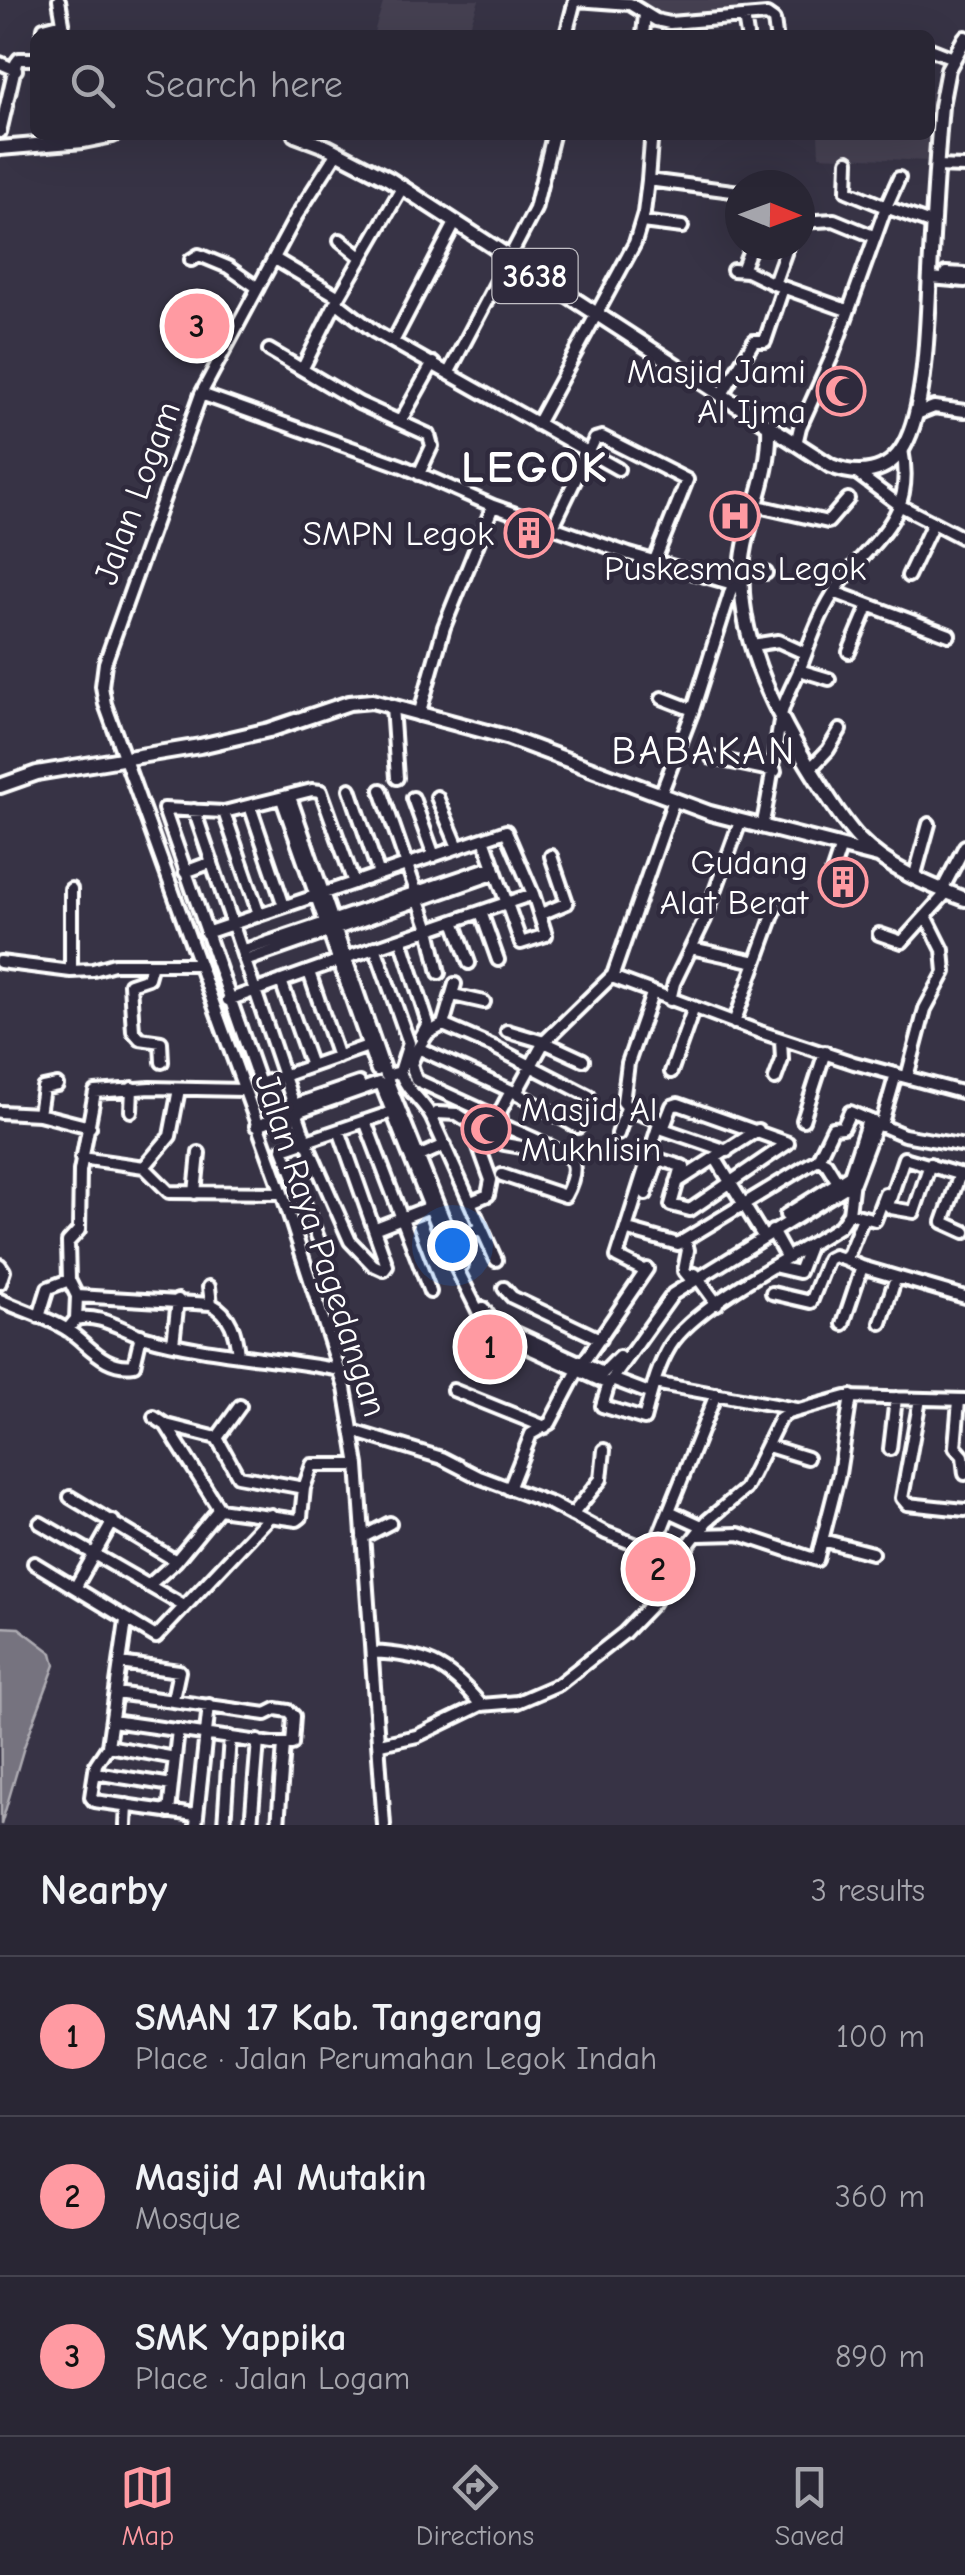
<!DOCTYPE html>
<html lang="en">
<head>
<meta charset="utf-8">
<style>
	body { margin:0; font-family:"Comic Neue",sans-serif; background:#312e3c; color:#f1f3f6 }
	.compass { position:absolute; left:725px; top:170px; width:90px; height:90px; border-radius:50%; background:#292634; box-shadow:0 10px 40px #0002; rotate:91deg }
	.you { position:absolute; left:452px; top:1245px; width:35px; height:35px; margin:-25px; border:8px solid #fff; border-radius:50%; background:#1a73e8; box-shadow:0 0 0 15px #1a73e833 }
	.badge { display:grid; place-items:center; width:65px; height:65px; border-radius:50%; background:#ff9aa2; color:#111; font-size:32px; font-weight:700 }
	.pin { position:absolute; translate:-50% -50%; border:5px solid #fff; box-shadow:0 2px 10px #0006 }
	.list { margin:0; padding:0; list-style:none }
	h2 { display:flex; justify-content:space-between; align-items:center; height:130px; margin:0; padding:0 40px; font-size:42px }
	h2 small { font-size:32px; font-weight:400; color:#a5a5ac }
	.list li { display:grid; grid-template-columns:65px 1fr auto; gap:30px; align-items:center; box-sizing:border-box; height:160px; padding:0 40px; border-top:2px solid #45434f }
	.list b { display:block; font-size:38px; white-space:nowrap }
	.list p { margin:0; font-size:32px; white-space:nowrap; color:#a5a5ac }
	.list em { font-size:32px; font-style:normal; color:#a5a5ac }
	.icon { flex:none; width:55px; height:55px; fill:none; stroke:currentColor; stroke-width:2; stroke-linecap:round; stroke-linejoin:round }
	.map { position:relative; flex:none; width:965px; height:1825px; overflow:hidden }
	.search { position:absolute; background:#292634; box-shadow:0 10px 40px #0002; left:30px; right:30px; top:30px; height:110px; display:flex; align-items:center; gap:25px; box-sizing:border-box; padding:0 35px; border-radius:15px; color:#a5a5ac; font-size:38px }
	.sheet { height:610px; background:#292634 }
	nav { display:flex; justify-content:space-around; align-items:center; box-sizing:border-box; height:140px; border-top:2px solid #45434f; background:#292634; font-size:28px; color:#a5a5ac }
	nav a { display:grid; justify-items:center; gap:5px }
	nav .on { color:#ff9aa2 }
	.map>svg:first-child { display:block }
	.built { fill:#444051 }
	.water { fill:#76737f; stroke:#adabb2; stroke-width:2.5 }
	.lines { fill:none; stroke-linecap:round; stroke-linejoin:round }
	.minor-casing { stroke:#fff; stroke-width:18 }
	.major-casing { stroke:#fff; stroke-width:20 }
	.minor { stroke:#2f2a3d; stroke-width:10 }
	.major { stroke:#2f2a3d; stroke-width:12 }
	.labels { text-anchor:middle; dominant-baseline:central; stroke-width:9; stroke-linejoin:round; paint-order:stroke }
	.shield { fill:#2f2a3d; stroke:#c1bfc5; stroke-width:2.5 }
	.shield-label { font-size:32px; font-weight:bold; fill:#fff }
	.poi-label { font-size:35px; fill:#fff; stroke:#2f2a3d; text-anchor:end }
	.street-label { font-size:35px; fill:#fff; stroke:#2f2a3d }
	.quarter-label { font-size:40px; letter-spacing:2.5px; fill:#fff; stroke:#2f2a3d }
	.district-label { font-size:45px; font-weight:bold; letter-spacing:2.5px; fill:#fff; stroke:#2f2a3d }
</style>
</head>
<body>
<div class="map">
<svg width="965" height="1825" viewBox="0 0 965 1825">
	<rect width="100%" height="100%" fill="#373345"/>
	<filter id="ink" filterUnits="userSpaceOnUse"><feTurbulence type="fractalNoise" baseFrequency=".01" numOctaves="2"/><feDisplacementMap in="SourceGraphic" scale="20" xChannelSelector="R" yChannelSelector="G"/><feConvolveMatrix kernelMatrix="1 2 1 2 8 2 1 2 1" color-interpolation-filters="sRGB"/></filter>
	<g filter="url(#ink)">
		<path class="built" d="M384,0H479L467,35H373Z
			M639,0H737L739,14L657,18Z
			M930,92H934L928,161L819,156L818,135H930Z"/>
		<path class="water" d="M0,1627L19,1628L52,1653L55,1665L24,1747L1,1825Z"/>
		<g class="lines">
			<g class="minor-casing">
				<path id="minor" d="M577,0L630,4L656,20L670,23L767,15L774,20L776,35
					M744,17L747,35
					M43,35L44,28L63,23L59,0
					M566,35L575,0
					M643,35L645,14
					M930,49L953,58
					M0,63L16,70
					M0,132L16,63L19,59H35
					M336,154L297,215L201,394L105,663L102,686L105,704L282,1193L345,1388L358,1465L384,1825
					M848,161L847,191L886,207L899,178
					M936,166L965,167
					M648,180L651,142
					M642,222L682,227
					M800,222L834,220L873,236
					M340,240L362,258
					M788,245L774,284L847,310
					M275,259L339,297
					M191,260L199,255L228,267L258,288
					M733,270L747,271L774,284
					M742,270L752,245
					M946,273L965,274
					M930,278L965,281
					M336,302L375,332L618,469
					M393,342L455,223
					M269,350L359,403L429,435L432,446L419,474
					M303,368L336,302L402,188
					M449,372L535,209L553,135
					M201,394L402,466L493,506L629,554L733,584L742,583
					M721,396L754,341H765L783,288
					M916,414L934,407L965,411
					M401,420L433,363
					M537,424L635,243L644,213L648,180L740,192
					M796,444L800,427L833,354L886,207L933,224
					M858,474L901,506L965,539
					M758,506L828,522L848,499
					M553,526L595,439L602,437L687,480L655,560
					M742,571L766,573
					M908,576L933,523
					M834,592L949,635
					M752,645L778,641L800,651
					M849,652L868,607
					M799,670L829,679
					M662,698L693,710
					M392,706L397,778
					M419,715L444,627L493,506
					M712,758L775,771
					M810,769L828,750L840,730
					M350,789L379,874
					M381,790L429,929L439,973
					M661,794L693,710L733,584
					M290,797L386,1075
					M437,797L458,847
					M413,798L434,856
					M282,799L377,1070
					M250,806L284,906
					M194,810L306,1141L350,1241L373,1265L384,1270L387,1266L339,1130
					M224,812L259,914
					M762,827C770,792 774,757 780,721C782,704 792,687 799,671C809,645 818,618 833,594C867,540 917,524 902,449
					M185,872L212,862
					M914,878L929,824
					M354,883L321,791L312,790L224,812L164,809L260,1084L368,1046
					M828,885L841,846
					M71,889V971
					M942,890L965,846
					M481,912L498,960
					M541,914L567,903L551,856
					M454,921L469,963
					M206,933L506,831L533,894L546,935L521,943L484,839
					M879,934L902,942L947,892
					M401,939L428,1023L421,1036
					M375,947L409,1043L400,1072L387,1076
					M691,948L756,962
					M242,951L494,866
					M345,958L533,894
					M245,961L496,873
					M0,962L71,971L93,970L114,964H197
					M152,964L148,978L130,984L133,1031L140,1039L161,1042L162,1062
					M309,972L338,1057
					M612,977L760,1032L854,1063L965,1093
					M281,981L311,1066
					M455,984L443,1025L428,1033L418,1048L516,1093L578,1127
					M453,995L484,1002
					M228,1000L338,961
					M670,1000L674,983L705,919L740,822
					M734,1023L776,907
					M443,1025L494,1047L589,1096
					M507,1031L544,1042L583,1060
					M418,1048L411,1064L416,1080L499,1118
					M400,1072C407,1092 423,1100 432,1118
					M671,1072L693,1010
					M907,1077L925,1009L945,972L943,950L926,916
					M775,1079L782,1060L781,1039
					M388,1081L462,1265
					M381,1084L445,1245L484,1323L494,1332L606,1383L611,1381L673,1294L854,1182L876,1124
					M516,1093L544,1042L613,975L674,800
					M294,1105L359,1083
					M131,1111L132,1088
					M0,1112L39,1114L90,1127
					M39,1114L43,1088L57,1085
					M803,1120L825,1052
					M365,1121L430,1292
					M256,1126L379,1083
					M881,1126L896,1074
					M618,1134L627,1108
					M504,1144L550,1152
					M418,1157L445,1145
					M81,1158L144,1167L169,1192L282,1193
					M716,1159L763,1236
					M818,1159L826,1163L842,1189
					M930,1164L914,1212L891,1208L888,1205L904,1158L965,1176
					M682,1166L671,1205L690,1210L788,1143L678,1104L672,1106L663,1129L727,1151
					M144,1167L170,1136L179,1089
					M960,1174L943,1222L965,1232
					M502,1175L565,1196C569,1189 576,1173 573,1164C570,1152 515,1131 502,1125L500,1112L511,1091
					M677,1182L758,1130
					M195,1193L199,1153
					M646,1194L658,1159L684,1167
					M471,1202L488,1195L491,1180L470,1122L457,1114L437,1113L432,1118L496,1260
					M849,1213L875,1220L885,1194
					M786,1215L850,1175L868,1120
					M376,1228L435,1205
					M628,1230L678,1244L818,1159L833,1128L843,1127L850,1112L904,1135L965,1146
					M772,1231L787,1258
					M318,1238L283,1149L392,1112
					M685,1240L688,1250L684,1271L689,1277
					M451,1242L480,1228
					M0,1265L4,1271L0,1283
					M773,1266L799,1272L809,1246
					M862,1267L965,1297
					M645,1271L617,1257L659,1124L658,1120L630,1110L623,1102L628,1063L652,994
					M695,1274L717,1304
					M209,1287L211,1304
					M504,1288L512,1297L600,1339
					M772,1293L811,1302L828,1259L834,1256L846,1260
					M77,1296L211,1304C231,1314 236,1334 238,1355
					M0,1300C21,1310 47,1317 66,1329C88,1343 104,1370 134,1365L141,1335
					M483,1308L494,1323L603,1373L619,1357
					M39,1317L48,1288L69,1280
					M76,1319C98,1313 121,1329 142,1336C206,1355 274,1357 340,1370
					M881,1323L896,1277
					M843,1324L862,1267L846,1260L861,1223
					M67,1330L76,1319L77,1296L69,1280L68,1242L79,1230L80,1171L95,1092L150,1088L243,1090
					M173,1343L178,1300
					M612,1379L649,1393
					M609,1383L602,1406L644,1419C651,1394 656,1369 670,1346C696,1304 796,1255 840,1226L849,1213L853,1180
					M654,1383L796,1409
					M453,1390L545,1427
					M920,1399L902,1498L907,1504L965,1510
					M959,1401L955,1447L963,1456L965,1474
					M154,1417L166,1425L217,1438L238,1476L304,1488
					M166,1425L219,1509L297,1520L301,1517L304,1488L312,1465H358
					M353,1431L442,1458L479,1477L552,1504L606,1533L642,1547L667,1549L689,1544L707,1521L745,1489L780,1418L788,1413L846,1397L965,1400
					M217,1438L240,1406
					M768,1446L807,1458
					M890,1449L896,1398
					M509,1489L531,1434L550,1423L578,1370L647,1269
					M70,1497L176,1561
					M669,1511L704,1527
					M572,1515L601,1479L604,1450
					M40,1523L184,1606
					M699,1535L739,1534L817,1560L839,1474L851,1396
					M363,1537L390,1523
					M822,1540L872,1553
					M654,1548L716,1394
					M34,1563L156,1637L271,1515
					M148,1586L176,1561L219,1509
					M75,1588L113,1521
					M126,1621L108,1746L96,1764L91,1797L94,1801L195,1815
					M372,1652C424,1655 447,1663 481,1705
					M120,1663L179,1671L173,1699
					M112,1721L273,1744H292L294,1716L289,1711L276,1709L266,1714L116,1693
					M380,1744L417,1736L481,1705L517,1702L559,1684L624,1633L653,1603L689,1544
					M108,1746L175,1758
					M95,1773L172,1785
					M169,1812L178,1730
					M126,1825L127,1805
					M196,1825L209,1705
					M224,1825L230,1737
					M251,1825L258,1741
					M278,1825L284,1745"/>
			</g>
			<g class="major-casing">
				<path id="major" d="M295,135L327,147L389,179L831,466C858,477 888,474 904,446C927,405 927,321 930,273C933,218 936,162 941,106L948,69L965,38
					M0,148L83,141L113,135
					M769,427C771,480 745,520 742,569C737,643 781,723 819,783C831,802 843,822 859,839C887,868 928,885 965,899
					M0,786L37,773L200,746L269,730L349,703L372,701L506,737L710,813L878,856"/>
			</g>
			<use href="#minor" class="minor"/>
			<use href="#major" class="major"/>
		</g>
	</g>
	<defs>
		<g id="mosque-ring" transform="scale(2.5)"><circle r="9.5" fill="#2f2a3d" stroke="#ff9aa2" stroke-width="1.5"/><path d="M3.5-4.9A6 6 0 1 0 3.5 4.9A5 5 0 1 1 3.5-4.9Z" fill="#ff9aa2"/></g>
		<g id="hospital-ring" transform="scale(2.5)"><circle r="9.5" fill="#2f2a3d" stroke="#ff9aa2" stroke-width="1.5"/><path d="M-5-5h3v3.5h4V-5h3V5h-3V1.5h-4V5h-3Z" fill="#ff9aa2"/></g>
		<g id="building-ring" transform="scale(2.5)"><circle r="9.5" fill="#2f2a3d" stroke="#ff9aa2" stroke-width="1.5"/><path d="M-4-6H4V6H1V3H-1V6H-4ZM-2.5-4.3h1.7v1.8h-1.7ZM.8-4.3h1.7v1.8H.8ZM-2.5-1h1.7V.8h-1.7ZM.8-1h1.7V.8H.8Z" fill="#ff9aa2"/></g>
	</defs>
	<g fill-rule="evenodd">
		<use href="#mosque-ring" x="841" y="391"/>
		<use href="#hospital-ring" x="735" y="516"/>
		<use href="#building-ring" x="529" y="533"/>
		<use href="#building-ring" x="843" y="882"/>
		<use href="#mosque-ring" x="486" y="1129"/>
	</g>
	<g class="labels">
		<rect class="shield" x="492.5" y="249" width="85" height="54" rx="8"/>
		<g class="shield-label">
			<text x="535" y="276">3638</text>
		</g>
		<g class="poi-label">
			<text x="806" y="371">Masjid Jami<tspan x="806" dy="40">Al Ijma</tspan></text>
			<text x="494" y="533">SMPN Legok</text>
			<text x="735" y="568" text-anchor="middle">Puskesmas Legok</text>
			<text x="808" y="862">Gudang<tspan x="808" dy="40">Alat Berat</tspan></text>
			<text x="521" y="1109" text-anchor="start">Masjid Al<tspan x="521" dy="40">Mukhlisin</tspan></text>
		</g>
		<g class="street-label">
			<text transform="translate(137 493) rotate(-70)">Jalan Logam</text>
			<text transform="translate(321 1245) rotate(72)">Jalan Raya Pagedangan</text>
		</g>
		<g class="quarter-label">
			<text x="704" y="751">BABAKAN</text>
		</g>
		<g class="district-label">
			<text x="535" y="467">LEGOK</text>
		</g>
	</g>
</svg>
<svg class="compass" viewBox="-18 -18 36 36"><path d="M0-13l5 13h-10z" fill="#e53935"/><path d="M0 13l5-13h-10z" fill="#a5a5ac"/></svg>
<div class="you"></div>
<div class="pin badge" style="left:490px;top:1347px">1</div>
<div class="pin badge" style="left:658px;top:1569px">2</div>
<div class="pin badge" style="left:197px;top:326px">3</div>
<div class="search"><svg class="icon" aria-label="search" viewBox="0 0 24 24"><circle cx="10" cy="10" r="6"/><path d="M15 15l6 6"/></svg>Search here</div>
</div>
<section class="sheet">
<h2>Nearby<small>3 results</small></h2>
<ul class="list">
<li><span class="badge">1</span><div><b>SMAN 17 Kab. Tangerang</b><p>Place · Jalan Perumahan Legok Indah</p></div><em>100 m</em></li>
<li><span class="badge">2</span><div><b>Masjid Al Mutakin</b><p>Mosque</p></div><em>360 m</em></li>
<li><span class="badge">3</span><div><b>SMK Yappika</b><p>Place · Jalan Logam</p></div><em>890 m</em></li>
</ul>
</section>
<nav>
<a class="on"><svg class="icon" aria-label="map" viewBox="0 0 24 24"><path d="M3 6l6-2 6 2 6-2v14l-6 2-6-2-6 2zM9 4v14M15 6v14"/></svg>Map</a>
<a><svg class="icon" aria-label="directions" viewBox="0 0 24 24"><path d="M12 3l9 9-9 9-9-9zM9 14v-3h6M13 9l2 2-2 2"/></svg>Directions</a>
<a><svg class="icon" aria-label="saved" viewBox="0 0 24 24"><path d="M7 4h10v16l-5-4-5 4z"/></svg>Saved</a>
</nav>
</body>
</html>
